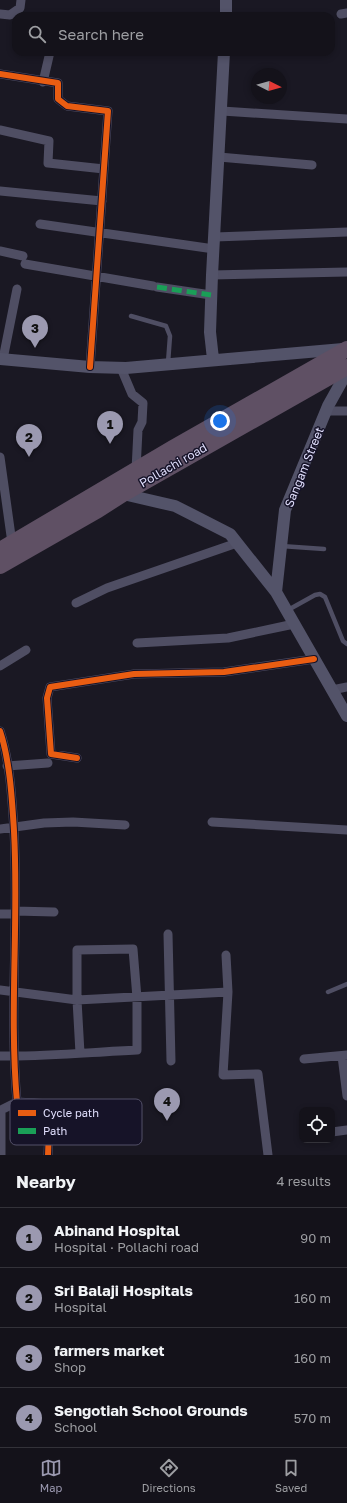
<!DOCTYPE html>
<html lang="en">
<head>
<meta charset="utf-8">
<style>
	body { margin:0; font-family:"Golos Text",sans-serif; background:#1d1b23; color:#f1f3f6 }
	.controls { position:absolute; right:12px; bottom:12px; display:grid; overflow:hidden; border-radius:8px; box-shadow:0 2px 6px #0003 }
	.controls button { width:36px; height:36px; display:grid; place-items:center; padding:0; border:0; border-bottom:1px solid #333239; background:#14121a; color:#f1f3f6; font:20px sans-serif }
	.compass { position:absolute; left:251px; top:68px; width:36px; height:36px; border-radius:50%; background:#14121a; box-shadow:0 2px 6px #0003; rotate:95deg }
	.you { position:absolute; left:220px; top:421px; width:14px; height:14px; margin:-10px; border:3px solid #fff; border-radius:50%; background:#1a73e8; box-shadow:0 0 0 6px #1a73e833 }
	.badge { display:grid; place-items:center; width:26px; height:26px; border-radius:50%; background:#9b99b0; color:#111; font-size:13px; font-weight:700 }
	.pin { position:absolute; translate:-50% -33px; filter:drop-shadow(0 1px 2px #0008) }
	.pin::after { content:''; position:absolute; top:21px; width:14px; height:12px; background:inherit; clip-path:polygon(0 0,100% 0,50% 100%) }
	.list { margin:0; padding:0; list-style:none }
	h2 { display:flex; justify-content:space-between; align-items:center; height:52px; margin:0; padding:0 16px; font-size:17px }
	h2 small { font-size:13px; font-weight:400; color:#9d9ea2 }
	.list li { display:grid; grid-template-columns:26px 1fr auto; gap:12px; align-items:center; box-sizing:border-box; height:60px; padding:0 16px; border-top:1px solid #333239 }
	.list b { display:block; font-size:15px; white-space:nowrap }
	.list p { margin:0; font-size:13px; white-space:nowrap; color:#9d9ea2 }
	.list em { font-size:13px; font-style:normal; color:#9d9ea2 }
	.icon { flex:none; width:22px; height:22px; fill:none; stroke:currentColor; stroke-width:2; stroke-linecap:round; stroke-linejoin:round }
	.map { position:relative; flex:none; width:347px; height:1155px; overflow:hidden }
	.search { position:absolute; background:#14121a; box-shadow:0 2px 6px #0003; left:12px; right:12px; top:12px; height:44px; display:flex; align-items:center; gap:10px; box-sizing:border-box; padding:0 14px; border-radius:12px; color:#9d9ea2; font-size:15px }
	.sheet { height:292px; background:#14121a }
	nav { display:flex; justify-content:space-around; align-items:center; box-sizing:border-box; height:56px; border-top:1px solid #333239; background:#14121a; font-size:11px; color:#9d9ea2 }
	nav a { display:grid; justify-items:center; gap:2px }
	nav .on { color:#9b99b0 }
	.map>svg:first-child { display:block }
	.lines { fill:none; stroke-linecap:round; stroke-linejoin:round }
	.lane { stroke:#4f4e63; stroke-width:4.5 }
	.street { stroke:#4f4e63; stroke-width:9 }
	.secondary { stroke:#535369; stroke-width:12 }
	.highway { stroke:#5f5064; stroke-width:16 }
	.quiet { stroke:#1a9f57; stroke-width:5; stroke-dasharray:10 5; stroke-linecap:butt }
	.cycleway-casing { stroke:#161328; stroke-width:8 }
	.cycleway { stroke:#e95d12; stroke-width:6 }
	.labels { text-anchor:middle; dominant-baseline:central; stroke-width:3; stroke-linejoin:round; paint-order:stroke }
	.street-label { font-size:12px; fill:#e0defc; stroke:#161328 }
	.key { fill:#161328; stroke:#535068; stroke-width:1 }
	.key-label { font-size:11px; fill:#e0defc }
</style>
</head>
<body>
<div class="map">
<svg width="347" height="1155" viewBox="0 0 347 1155">
	<rect width="100%" height="100%" fill="#1a1823"/>
	<g class="lines">
		<path class="lane" d="M131,316L166,326L170,336L168,363
			M281,546L324,549
			M288,610L315,595L320,594L325,597L343,641L347,644
			M328,992L347,984"/>
		<path class="street" d="M0,14L10,15L20,8L21,0
			M341,14L347,13
			M0,74L58,83V99L67,106L108,111L90,367
			M43,82L50,52
			M222,111L347,119
			M0,130L49,141L48,163L104,169
			M219,157L312,165
			M0,191L102,201
			M40,224L214,249
			M215,237L347,232
			M0,251L23,256
			M25,264L153,286
			M212,275L347,272
			M157,287L211,295
			M3,359L17,289
			M121,368L132,394L143,403L142,422L138,430L136,470
			M326,411H347
			M0,457L12,543
			M76,603L107,588L237,543
			M137,643L228,638L294,624
			M0,666L26,650
			M332,690L347,687
			M0,731C10,761 12,799 14,831C19,921 9,1011 17,1102L50,1104L48,1155
			M77,758L51,754L47,698L50,687L134,674L224,672L314,659
			M7,766L48,763
			M212,822L347,830
			M0,829L44,823L73,822L125,825
			M15,911L54,912
			M0,914H15
			M168,934L171,1061
			M226,955L228,992L223,1075L258,1074L268,1155
			M0,990L77,1000L228,992
			M0,1056C45,1057 92,1052 137,1050V998L133,949L77,950V1000L80,1053
			M342,1056L347,1096
			M304,1059L347,1055
			M332,1132L347,1130
			M1,1155V1110L17,1102"/>
		<path class="secondary" d="M226,16V0
			M0,359L90,367L126,368L343,349
			M213,359L210,332L212,275L224,52
			M122,491L123,494L175,506L230,534L276,592L347,716
			M276,592L285,510L328,406L347,372"/>
		<path class="highway" d="M0,550L173,448L347,349
			M0,566L98,510L123,494L347,367"/>
		<path class="quiet" d="M157,287L211,295"/>
		<g class="cycleway-casing">
			<path id="cycleway" d="M0,74L58,83V99L67,106L108,111L90,367
				M0,731C10,761 12,799 14,831C19,921 9,1011 17,1102L50,1104L48,1155
				M77,758L51,754L47,698L50,687L134,674L224,672L314,659"/>
		</g>
		<use href="#cycleway" class="cycleway"/>
	</g>
	<g class="labels">
		<g class="street-label">
			<text transform="translate(173 465) rotate(-30)">Pollachi road</text>
			<text transform="translate(304 467) rotate(-68)">Sangam Street</text>
		</g>
	</g>
	<rect x="10" y="1099" width="132" height="46" rx="6" class="key"/>
	<rect x="18" y="1110" width="18" height="6" fill="#e95d12"/>
	<rect x="18" y="1128" width="18" height="6" fill="#1a9f57"/>
	<g class="key-label">
		<text x="43" y="1117">Cycle path</text>
		<text x="43" y="1135">Path</text>
	</g>
</svg>
<div class="controls">
<button><svg class="icon" aria-label="locate" viewBox="0 0 24 24"><circle cx="12" cy="12" r="6"/><path d="M12 2v4M12 18v4M2 12h4M18 12h4"/></svg></button>
</div>
<svg class="compass" viewBox="-18 -18 36 36"><path d="M0-13l5 13h-10z" fill="#e53935"/><path d="M0 13l5-13h-10z" fill="#9d9ea2"/></svg>
<div class="you"></div>
<div class="pin badge" style="left:110px;top:444px">1</div>
<div class="pin badge" style="left:29px;top:457px">2</div>
<div class="pin badge" style="left:35px;top:348px">3</div>
<div class="pin badge" style="left:167px;top:1121px">4</div>
<div class="search"><svg class="icon" aria-label="search" viewBox="0 0 24 24"><circle cx="10" cy="10" r="6"/><path d="M15 15l6 6"/></svg>Search here</div>
</div>
<section class="sheet">
<h2>Nearby<small>4 results</small></h2>
<ul class="list">
<li><span class="badge">1</span><div><b>Abinand Hospital</b><p>Hospital · Pollachi road</p></div><em>90 m</em></li>
<li><span class="badge">2</span><div><b>Sri Balaji Hospitals</b><p>Hospital</p></div><em>160 m</em></li>
<li><span class="badge">3</span><div><b>farmers market</b><p>Shop</p></div><em>160 m</em></li>
<li><span class="badge">4</span><div><b>Sengotiah School Grounds</b><p>School</p></div><em>570 m</em></li>
</ul>
</section>
<nav>
<a class="on"><svg class="icon" aria-label="map" viewBox="0 0 24 24"><path d="M3 6l6-2 6 2 6-2v14l-6 2-6-2-6 2zM9 4v14M15 6v14"/></svg>Map</a>
<a><svg class="icon" aria-label="directions" viewBox="0 0 24 24"><path d="M12 3l9 9-9 9-9-9zM9 14v-3h6M13 9l2 2-2 2"/></svg>Directions</a>
<a><svg class="icon" aria-label="saved" viewBox="0 0 24 24"><path d="M7 4h10v16l-5-4-5 4z"/></svg>Saved</a>
</nav>
</body>
</html>
